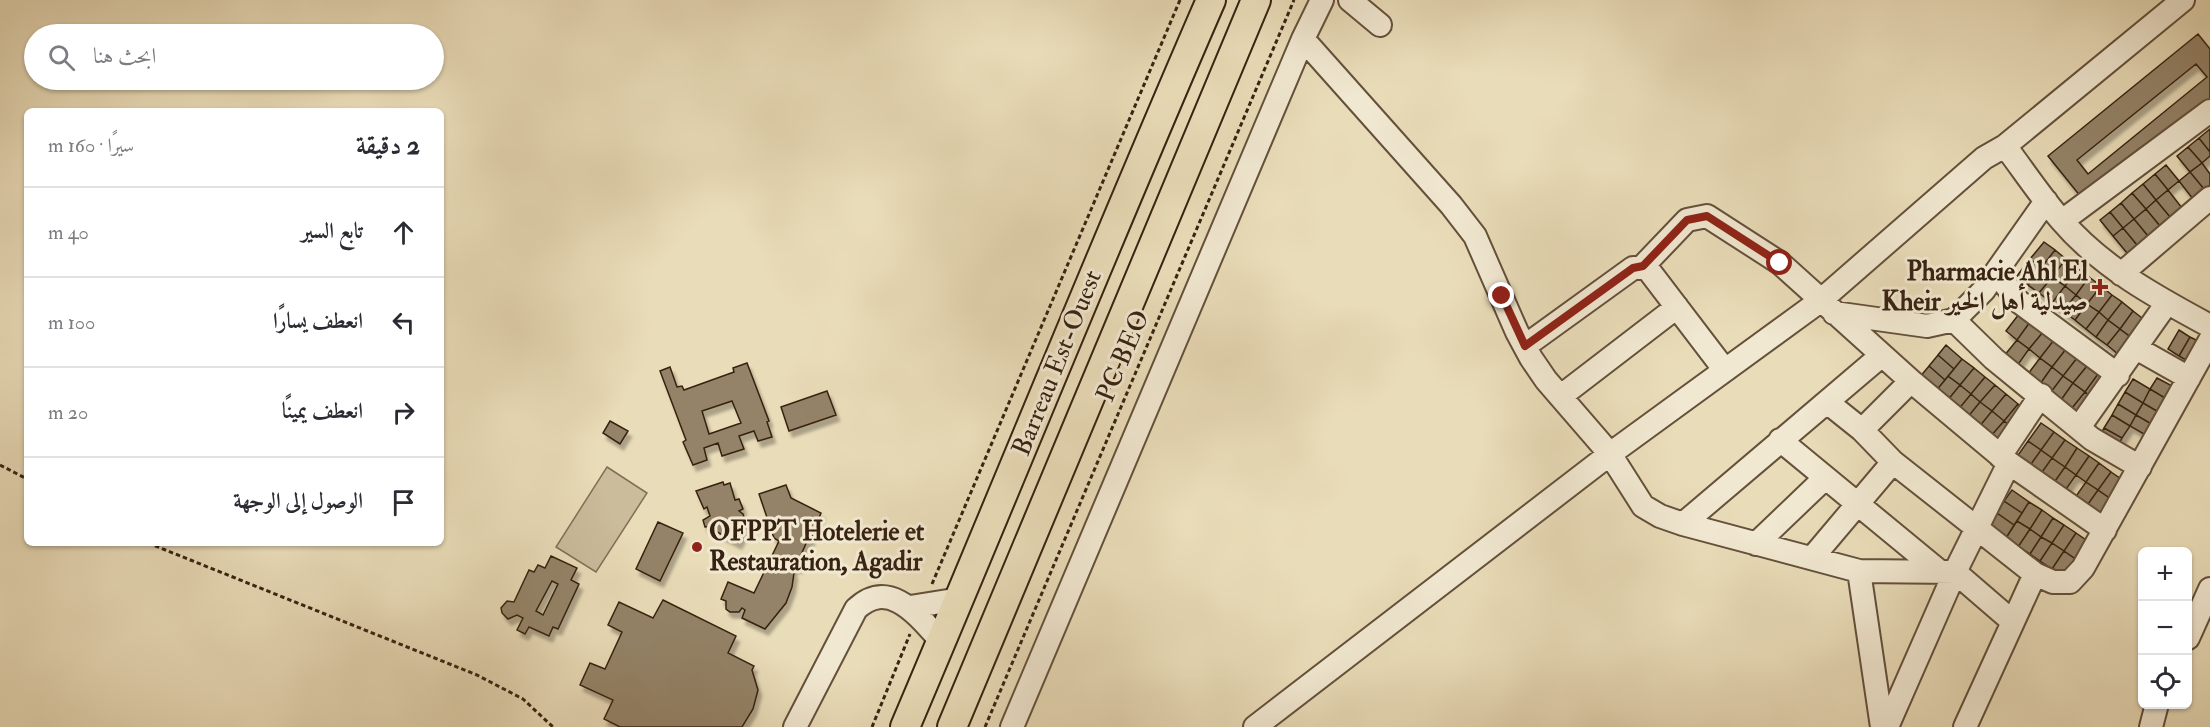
<!DOCTYPE html>
<html lang="ar">
<head>
<meta charset="utf-8">
<style>
	body { margin:0; font-family:"IM FELL Double Pica",Amiri,serif; background:#f7f7f7; color:#2b2b33; direction:rtl }
	.controls { position:absolute; right:18px; bottom:18px; display:grid; overflow:hidden; border-radius:9px; box-shadow:0 2px 4px #0004 }
	.controls button { width:54px; height:54px; display:grid; place-items:center; padding:0; border:0; border-bottom:2px solid #e1e1e2; background:#fff; color:#2b2b33; font:30px sans-serif }
	.stop { position:absolute; width:18px; height:18px; margin:-14px; border:4px solid #8f2418; border-radius:50%; background:#fff }
	.stop.end { background:#8f2418; border-color:#fff; box-shadow:0 2px 6px #0008 }
	.list { margin:0; padding:0; list-style:none }
	h2 { display:flex; justify-content:space-between; align-items:center; height:78px; margin:0; padding:0 24px; font-size:26px }
	h2 small { font-size:20px; font-weight:400; color:#7c7c81 }
	.list li { display:grid; grid-template-columns:39px 1fr auto; gap:18px; align-items:center; box-sizing:border-box; height:90px; padding:0 24px; border-top:2px solid #e1e1e2 }
	.list b { display:block; font-size:22px; white-space:nowrap }
	.list em { font-size:20px; font-style:normal; color:#7c7c81 }
	.icon { flex:none; width:33px; height:33px; fill:none; stroke:currentColor; stroke-width:2; stroke-linecap:round; stroke-linejoin:round }
	.map { position:relative; flex:none; width:2210px; height:727px; overflow:hidden; direction:ltr }
	.search { position:absolute; background:#fff; box-shadow:0 2px 4px #0004; left:24px; top:24px; width:420px; height:66px; display:flex; align-items:center; gap:15px; box-sizing:border-box; padding:0 21px; border-radius:33px; color:#7c7c81; font-size:22px }
	.panel { position:absolute; background:#fff; box-shadow:0 2px 4px #0004; left:24px; top:108px; width:420px; height:438px; border-radius:9px; direction:rtl }
	.map>svg:first-child { display:block }
	.green { fill:#cbbc9c; stroke:#816f56; stroke-width:1.5 }
	.building { fill:#948368; stroke:#372211; stroke-width:1.5; fill-rule:evenodd; filter:url(#shadow) }
	.lines { fill:none; stroke-linecap:round; stroke-linejoin:round }
	.minor-casing { stroke:#64503b; stroke-width:26 }
	.major-casing { stroke:#372211; stroke-width:32 }
	.path { stroke:#372211; stroke-width:3; stroke-dasharray:4.5 3; stroke-linecap:butt }
	.minor { stroke:#f1e8d1; stroke-width:22 }
	.major { stroke:#e9dcb8; stroke-width:28 }
	.route { stroke:#8f2418; stroke-width:8 }
	.poi-dot { fill:#8f2418; stroke:#f1e8d1; stroke-width:2 }
	.labels { text-anchor:middle; dominant-baseline:central; stroke-width:6; stroke-linejoin:round; paint-order:stroke }
	.poi-label { font-size:26px; font-weight:bold; fill:#372211; stroke:#f1e8d1; text-anchor:end }
	.street-label { font-size:26px; fill:#372211; stroke:#f1e8d1 }
</style>
</head>
<body>
<div class="map">
<svg width="2210" height="727" viewBox="0 0 2210 727">
	<defs>
		<filter id="shadow"><feDropShadow dx="3.5" dy="6" stdDeviation="1.5" flood-color="#0004"/></filter>
	</defs>
	<rect width="100%" height="100%" fill="#e9dcb8"/>
	<filter id="stains"><feTurbulence type="fractalNoise" baseFrequency=".00333" numOctaves="4"/><feColorMatrix values="0 0 0 0 .2 0 0 0 0 .09 0 0 0 0 .02 0 0 0 .5 -.17"/></filter>
	<radialGradient id="worn" r=".72"><stop offset=".6" stop-color="#630" stop-opacity="0"/><stop offset="1" stop-color="#630" stop-opacity=".3"/></radialGradient>
	<path class="green" d="M607,467L647,493L596,572L556,547Z"/>
	<path class="building" d="M2198,34L2210,49V100L2085,202L2048,156ZM2196,64L2207,77L2088,174L2077,160Z
		M2210,129V152L2199,138Z
		M2199,138L2210,152V156L2202,163L2188,147Z
		M2188,147L2202,163L2190,172L2177,156Z
		M2202,163L2210,174V185L2204,189L2190,172Z
		M2166,165L2179,181L2168,190L2155,174Z
		M2190,172L2204,189L2193,199L2179,181Z
		M2155,174L2168,190L2156,200L2143,184Z
		M2143,184L2156,200L2146,209L2132,193Z
		M2168,190L2182,208L2170,217L2156,200Z
		M2132,193L2146,209L2134,219L2121,203Z
		M2156,200L2170,217L2160,226L2146,209Z
		M2121,203L2134,219L2123,228L2110,212Z
		M2146,209L2160,226L2148,236L2134,219Z
		M2110,212L2123,228L2113,236L2100,220Z
		M2134,219L2148,236L2137,245L2123,228Z
		M2123,228L2137,245L2127,253L2113,236Z
		M2044,242L2055,250L2041,268L2030,259Z
		M2055,250L2066,259L2052,277L2041,268Z
		M2030,259L2041,268L2028,285L2017,276Z
		M2066,259L2078,269L2065,286L2052,277Z
		M2041,268L2052,277L2039,293L2028,285Z
		M2078,269L2089,277L2076,295L2065,286Z
		M2052,277L2065,286L2052,303L2039,293Z
		M2089,277L2101,286L2087,304L2076,295Z
		M2065,286L2076,295L2063,311L2052,303Z
		M2101,286L2112,295L2099,312L2087,304Z
		M2076,295L2087,304L2075,320L2063,311Z
		M2112,295L2122,302L2108,320L2099,312Z
		M2122,302L2133,311L2120,329L2108,320Z
		M2087,304L2099,312L2086,329L2075,320Z
		M2133,311L2146,321L2132,338L2120,329Z
		M2099,312L2108,320L2096,337L2086,329Z
		M2019,314L2030,322L2017,340L2006,331Z
		M2108,320L2120,329L2107,345L2096,337Z
		M2030,322L2043,332L2029,349L2017,340Z
		M2120,329L2132,338L2119,355L2107,345Z
		M2179,330L2190,337L2179,356L2168,349Z
		M2043,332L2054,340L2040,358L2029,349Z
		M2190,337L2202,343L2191,363L2179,356Z
		M2017,340L2029,349L2017,366L2004,356Z
		M2054,340L2066,349L2052,367L2040,358Z
		M1946,345L1962,359L1954,369L1938,355Z
		M2066,349L2077,358L2063,376L2052,367Z
		M1938,355L1954,369L1945,380L1929,366Z
		M2040,358L2052,367L2040,384L2028,374Z
		M2077,358L2087,366L2073,383L2063,376Z
		M1962,359L1974,368L1960,385L1948,376Z
		M747,363L769,421L767,422L772,437L758,441L754,431L739,436L744,449L722,456L718,443L704,448L707,460L693,465L683,442L686,440L660,371L670,367L677,387L682,386L684,390L734,372L733,368ZM732,401L741,423L709,434L702,411Z
		M1929,366L1945,380L1935,392L1919,378Z
		M2087,366L2098,374L2085,392L2073,383Z
		M2052,367L2063,376L2051,392L2040,384Z
		M1974,368L1985,377L1971,394L1960,385Z
		M2098,374L2111,384L2097,401L2085,392Z
		M1948,376L1960,385L1947,401L1935,392Z
		M2063,376L2073,383L2061,400L2051,392Z
		M1985,377L1995,385L1980,402L1971,394Z
		M2157,378L2176,388L2170,401L2150,389Z
		M2133,379L2150,389L2143,403L2125,392Z
		M2073,383L2085,392L2072,408L2061,400Z
		M1960,385L1971,394L1958,410L1947,401Z
		M1995,385L2006,394L1992,411L1980,402Z
		M2150,389L2170,401L2162,414L2143,403Z
		M827,391L836,415L789,431L781,407Z
		M2085,392L2097,401L2084,418L2072,408Z
		M2125,392L2143,403L2136,415L2118,404Z
		M1971,394L1980,402L1967,418L1958,410Z
		M2006,394L2018,404L2004,421L1992,411Z
		M1980,402L1992,411L1979,427L1967,418Z
		M2143,403L2162,414L2155,426L2136,415Z
		M2018,404L2029,413L2015,430L2004,421Z
		M2118,404L2136,415L2130,426L2112,415Z
		M1992,411L2004,421L1990,437L1979,427Z
		M2112,415L2130,426L2122,438L2104,428Z
		M2136,415L2155,426L2149,437L2130,426Z
		M610,421L628,431L620,444L603,433Z
		M2004,421L2015,430L2001,446L1990,437Z
		M2041,423L2054,432L2041,450L2028,441Z
		M2104,428L2122,438L2115,452L2097,441Z
		M2054,432L2065,440L2052,458L2041,450Z
		M2065,440L2077,448L2065,467L2052,458Z
		M2028,441L2041,450L2029,467L2016,458Z
		M2077,448L2089,456L2076,475L2065,467Z
		M2041,450L2052,458L2040,475L2029,467Z
		M2089,456L2099,463L2086,482L2076,475Z
		M2052,458L2065,467L2053,484L2040,475Z
		M2099,463L2111,472L2098,490L2086,482Z
		M2065,467L2076,475L2064,492L2053,484Z
		M2111,472L2124,481L2111,499L2098,490Z
		M723,482L724,485L730,483L735,500L739,499L743,509L739,511L743,514L747,527L738,543L715,531L714,526L705,527L703,520L710,516L707,507L704,509L696,491Z
		M2086,482L2098,490L2086,507L2074,499Z
		M786,485L791,498L821,513L810,540L808,539L801,555L803,556L798,567L795,566L792,572L794,573L792,587L786,603L765,629L742,618L745,610L742,608L739,612H730L726,609V601L721,599L728,582L754,593L779,541L774,538L759,494Z
		M2012,490L2029,502L2022,513L2004,501Z
		M2098,490L2111,499L2099,516L2086,507Z
		M2004,501L2022,513L2014,525L1997,513Z
		M2029,502L2042,510L2030,529L2017,521Z
		M2042,510L2053,518L2041,537L2030,529Z
		M1997,513L2014,525L2006,538L1988,527Z
		M2053,518L2064,525L2052,543L2041,537Z
		M2017,521L2030,529L2018,547L2006,538Z
		M658,522L683,533L660,581L636,569Z
		M2064,525L2076,533L2064,551L2052,543Z
		M2030,529L2041,537L2030,554L2018,547Z
		M2076,533L2089,542L2077,560L2064,551Z
		M2041,537L2052,543L2040,561L2030,554Z
		M2052,543L2064,551L2052,569L2040,561Z
		M2064,551L2077,560L2065,578L2052,569Z
		M551,556L577,568L571,580L579,584L558,629L553,627L549,636L529,627L525,634L517,630L523,618L517,615L508,619L502,613L501,608L507,601L514,602L529,570L534,572L538,565L545,568ZM552,581L558,584L543,615L536,611Z
		M663,600L736,636L728,653L754,666L752,670L758,690L753,709L742,727H620L604,719L613,700L580,685L590,663L605,669L622,632L608,625L619,602L653,618Z"/>
	<g class="lines">
		<g class="minor-casing">
			<path id="minor" d="M1350,0L1380,25
				M1303,39L1451,205L1475,236L1517,332L1531,358L1546,380L1610,454L1643,506L1660,516L1683,524L1859,571L1955,572L2013,622L2035,574L2053,582H2070L2083,568L2210,340
				M2005,146C2024,171 2041,197 2061,220C2101,267 2156,297 2210,326
				M2046,201L1996,272L2018,301L2118,375
				M2062,221L2210,111
				M1643,266L1687,220L1707,216L1780,263L1911,381L2009,463L2105,530
				M2121,274L2210,198
				M1834,313L1927,326L1954,320L1994,359L2092,439L2140,467
				M1954,320L1984,290L1996,272
				M1525,346L1633,268H1647L1724,369
				M2136,348L2189,378
				M1561,396L1677,307
				M1827,402L1862,430L1893,462L2035,574
				M2080,426L2167,303
				M1862,430L1911,381
				M1780,440L1939,571
				M2000,456L2041,395
				M1683,524L1882,355
				M1756,544L1825,478
				M1812,558L1893,462
				M1859,571L1882,727
				M910,607L960,599
				M2188,638L2210,589
				M795,727L856,609C890,577 919,617 942,642
				M1012,727L1303,39L1322,0
				M1255,727L1610,454L1820,301L1984,158L2005,146L2183,0
				M1887,727L1955,572L2009,463
				M1965,727L2013,622
				M2151,727L2157,704"/>
		</g>
		<g class="major-casing">
			<path id="major" d="M905,727C1008,485 1106,241 1211,0
				M952,727L1256,0"/>
		</g>
		<path class="path" d="M0,465L27,479
			M148,543L477,675L523,699L553,727
			M932,584L1180,0
			M872,727L910,634
			M985,727L1294,0"/>
		<use href="#minor" class="minor"/>
		<use href="#major" class="major"/>
	</g>
	<g class="lines">
		<path class="route" d="M1502,296L1525,346L1633,268L1643,266L1687,220L1707,216L1780,263"/>
	</g>
	<g class="poi-dot">
		<path d="M2097 278h6v6h6v6h-6v6h-6v-6h-6v-6h6z"/>
		<circle cx="697" cy="547" r="6"/>
	</g>
	<g class="labels">
		<g class="poi-label">
			<text x="2088" y="272">Pharmacie Ahl El<tspan x="2088" dy="30">Kheir صيدلية أهل الخير</tspan></text>
			<text x="709" y="532" text-anchor="start">OFPPT Hotelerie et<tspan x="709" dy="30">Restauration, Agadir</tspan></text>
		</g>
		<g class="street-label">
			<text transform="translate(1123 356) rotate(-67)">PC BEO</text>
			<text transform="translate(1057 363) rotate(-68)">Barreau Est-Ouest</text>
		</g>
	</g>
	<rect width="100%" height="100%" filter="url(#stains)"/>
	<rect width="100%" height="100%" fill="url(#worn)"/>
</svg>
<div class="controls">
<button>+</button>
<button>−</button>
<button><svg class="icon" aria-label="locate" viewBox="0 0 24 24"><circle cx="12" cy="12" r="6"/><path d="M12 2v4M12 18v4M2 12h4M18 12h4"/></svg></button>
</div>
<div class="stop" style="left:1780px;top:263px"></div>
<div class="stop end" style="left:1502px;top:296px"></div>
<div class="search"><svg class="icon" aria-label="search" viewBox="0 0 24 24"><circle cx="10" cy="10" r="6"/><path d="M15 15l6 6"/></svg>ابحث هنا</div>
<section class="panel">
<h2>2 دقيقة<small>سيرًا · 160 m</small></h2>
<ul class="list">
<li><svg class="icon" aria-label="ahead" viewBox="0 0 24 24"><path d="M12 20V5M6 11l6-6 6 6"/></svg><div><b>تابع السير</b></div><em>40 m</em></li>
<li><svg class="icon" aria-label="left" viewBox="0 0 24 24"><path d="M17 20v-9H6M10 6l-5 5 5 5"/></svg><div><b>انعطف يسارًا</b></div><em>100 m</em></li>
<li><svg class="icon" aria-label="right" viewBox="0 0 24 24"><path d="M7 20v-9h11M14 6l5 5-5 5"/></svg><div><b>انعطف يمينًا</b></div><em>20 m</em></li>
<li><svg class="icon" aria-label="arrive" viewBox="0 0 24 24"><path d="M6 21V4h12l-3 4 3 4H6"/></svg><div><b>الوصول إلى الوجهة</b></div></li>
</ul>
</section>
</div>
</body>
</html>
